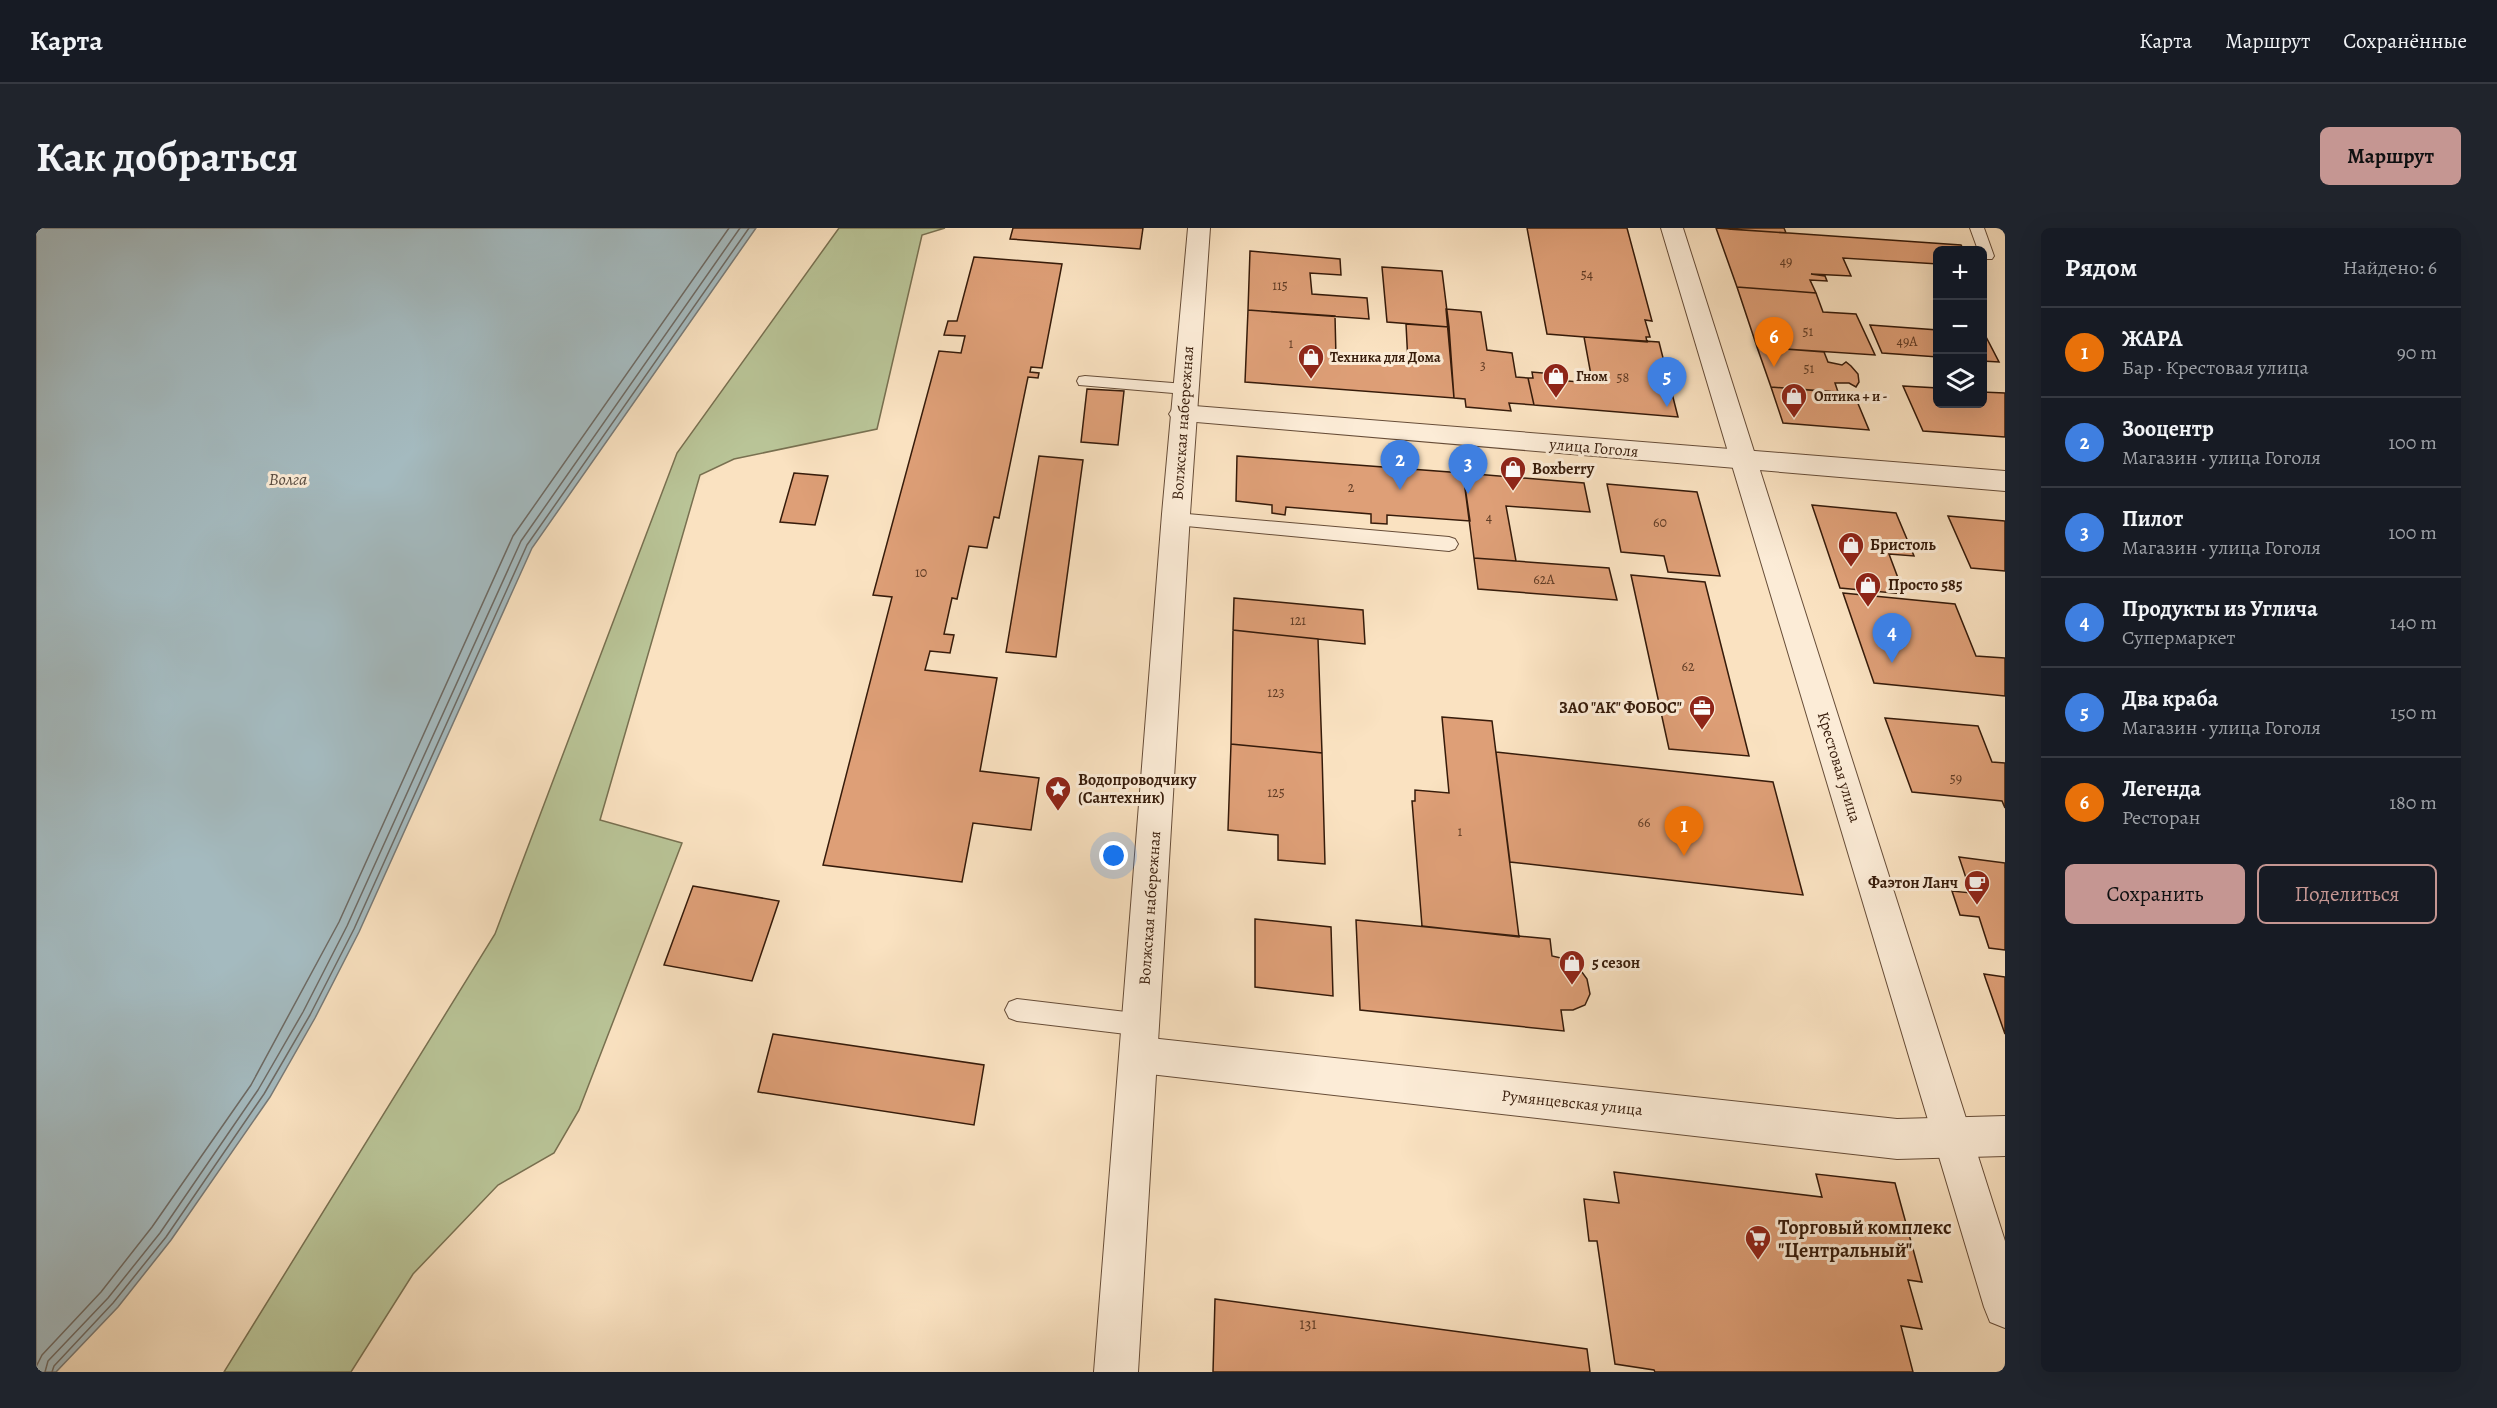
<!DOCTYPE html>
<html lang="ru">
<head>
<meta charset="utf-8">
<style>
	body { margin:0; font-family:Alegreya,serif; background:#20242c; color:#f1f3f6 }
	.controls { position:absolute; right:18px; top:18px; display:grid; overflow:hidden; border-radius:9px; box-shadow:0 6px 24px #0002 }
	.controls button { width:54px; height:54px; display:grid; place-items:center; padding:0; border:0; border-bottom:2px solid #363941; background:#171b24; color:#f1f3f6; font:30px sans-serif }
	.you { position:absolute; left:1078px; top:628px; width:21px; height:21px; margin:-15px; border:4px solid #fff; border-radius:50%; background:#1a73e8; box-shadow:0 0 0 9px #1a73e833 }
	.badge { display:grid; place-items:center; width:39px; height:39px; border-radius:50%; background:#c59692; color:#fff; font-size:20px; font-weight:700 }
	.pin { position:absolute; translate:-50% -50px; filter:drop-shadow(0 2px 3px #0008) }
	.pin::after { content:''; position:absolute; top:32px; width:21px; height:18px; background:inherit; clip-path:polygon(0 0,100% 0,50% 100%) }
	.list { margin:0; padding:0; list-style:none }
	h2 { display:flex; justify-content:space-between; align-items:center; height:78px; margin:0; padding:0 24px; font-size:26px }
	h2 small { font-size:20px; font-weight:400; color:#9ea1a6 }
	.list li { display:grid; grid-template-columns:39px 1fr auto; gap:18px; align-items:center; box-sizing:border-box; height:90px; padding:0 24px; border-top:2px solid #363941 }
	.list b { display:block; font-size:22px; white-space:nowrap }
	.list p { margin:0; font-size:20px; white-space:nowrap; color:#9ea1a6 }
	.list em { font-size:20px; font-style:normal; color:#9ea1a6 }
	.actions { display:flex; gap:12px; padding:18px 24px }
	.actions a { flex:1; padding:14px 0; border:2px solid #c59692; border-radius:9px; text-align:center; font-size:21px; color:#c59692 }
	.actions .main { background:#c59692; color:#111 }
	.icon { flex:none; width:33px; height:33px; fill:none; stroke:currentColor; stroke-width:2; stroke-linecap:round; stroke-linejoin:round }
	.map { position:relative; flex:none; width:1969px; height:1144px; overflow:hidden; border-radius:9px }
	header { display:flex; align-items:center; gap:36px; box-sizing:border-box; height:84px; padding:0 30px; background:#171b24; border-bottom:2px solid #363941 }
	header strong { font-size:28px }
	nav { display:flex; gap:33px; margin-inline-start:auto; font-size:21px }
	.intro { display:flex; align-items:center; justify-content:space-between; box-sizing:border-box; height:144px; padding:0 36px }
	h1 { margin:0; font-size:42px }
	.button { padding:15px 27px; border-radius:9px; background:#c59692; color:#111; font-size:21px; font-weight:700 }
	main { display:flex; gap:36px; padding:0 36px }
	aside { flex:1; background:#171b24; border-radius:9px; box-shadow:0 6px 24px #0002 }
	.map>svg:first-child { display:block }
	.green { fill:#b9c497; stroke:#787050; stroke-width:1.5 }
	.water { fill:#a4babf; stroke:#787a77; stroke-width:1.5 }
	.lines { fill:none; stroke-linecap:round; stroke-linejoin:round }
	.shore { stroke:#6d6a64; stroke-width:1.5 }
	.building { fill:#de9f77; stroke:#361b0a; stroke-width:1.5 }
	.service-casing { stroke:#674d38; stroke-width:2 }
	.minor-casing { stroke:#674d38; stroke-width:2 }
	.tertiary-casing { stroke:#674d38; stroke-width:2 }
	.service { fill:#fcecd7; fill-rule:evenodd }
	.minor { fill:#fcecd7; fill-rule:evenodd }
	.tertiary { fill:#fcecd7; fill-rule:evenodd }
	.labels { text-anchor:middle; dominant-baseline:central; stroke-width:6; stroke-linejoin:round; paint-order:stroke }
	.number-label { font-size:14px; fill:#603c25 }
	.far-poi-label { font-size:14px; font-weight:bold; fill:#361b0a; stroke:#fcecd7; text-anchor:start }
	.street-label { font-size:16px; fill:#361b0a; stroke:#fcecd7 }
	.poi-label { font-size:16px; font-weight:bold; fill:#361b0a; stroke:#fcecd7; text-anchor:start }
	.near-number-label { font-size:16px; fill:#603c25 }
	.water-label { font-size:18px; font-style:italic; fill:#574b40; stroke:#fcecd7 }
	.near-poi-label { font-size:20px; font-weight:bold; fill:#361b0a; stroke:#fcecd7; text-anchor:start }
</style>
</head>
<body>
<header>
<strong>Карта</strong>
<nav><a>Карта</a><a>Маршрут</a><a>Сохранённые</a></nav>
</header>
<div class="intro"><h1>Как добраться</h1><a class="button">Маршрут</a></div>
<main>
<div class="map">
<svg width="1969" height="1144" viewBox="0 0 1969 1144">
	<rect width="100%" height="100%" fill="#fae2c1"/>
	<filter id="stains"><feTurbulence type="fractalNoise" baseFrequency=".00333" numOctaves="4"/><feColorMatrix values="0 0 0 0 .2 0 0 0 0 .09 0 0 0 0 .02 0 0 0 .5 -.17"/></filter>
	<radialGradient id="worn" r=".72"><stop offset=".6" stop-color="#630" stop-opacity="0"/><stop offset="1" stop-color="#630" stop-opacity=".3"/></radialGradient>
	<path class="green" d="M803,0H909L886,7L841,201L698,231L664,247L564,592L646,615L543,882L518,925L462,957L377,1046L315,1144H188L459,706L641,225Z"/>
	<path class="water" d="M0,0H720L496,320L323,704L279,790L234,869L135,1012L82,1079L20,1144H0Z"/>
	<g class="lines">
		<path class="shore" d="M0,1139L6,1127L65,1064L116,999L215,857L303,694L477,308L693,0
			M9,1144L12,1133L72,1070L124,1005L222,862L267,784L311,698L485,313L704,0
			M16,1144L18,1138L77,1075L130,1009L228,866L274,787L318,701L491,317L713,0"/>
	</g>
	<path class="building" d="M977,0H1107L1104,21L974,11Z
		M1491,0H1591L1616,93L1609,92L1614,109H1610L1611,114L1511,106Z
		M1680,0L1925,17L1928,22H1902V36L1807,30L1815,48L1775,46L1789,48L1791,53L1774,52L1780,65L1701,59Z
		M1692,0H1748L1750,5L1692,1Z
		M1214,23L1304,31L1305,47L1274,45L1276,66L1331,70L1333,91L1212,82Z
		M938,29L1026,36L1006,140L995,139L994,144L1003,145L1002,150L992,149L963,290L958,289L951,320L933,318L921,371L916,370L908,406L918,407L914,425L894,423L889,442L961,450L944,543L1003,550L995,602L937,595L926,654L787,637L856,369L837,367L903,123L925,125L929,108L908,107L912,93H921Z
		M1346,39L1406,43L1413,99L1351,94Z
		M1701,59L1780,65L1787,84L1820,86L1839,127L1721,119Z
		M1410,81L1445,84L1451,122L1476,125L1480,149L1492,150L1498,177L1473,175L1475,183L1430,179L1429,171L1418,170Z
		M1212,82L1299,88L1300,130L1372,135L1370,96L1413,99L1418,170L1209,154Z
		M1834,97L1902,102V129L1846,125Z
		M1946,105H1948L1963,134L1946,133Z
		M1548,109L1623,114L1642,189L1498,177L1492,150H1497L1496,144L1518,146L1520,152L1543,154L1541,147H1555Z
		M1721,119L1788,124L1792,134L1806,137L1810,134L1815,138L1822,146L1823,154L1820,159L1813,155H1799L1802,164L1735,159Z
		M1867,158L1902,160V176H1946V164L1969,165V209L1887,203Z
		M1735,159L1818,166L1833,202L1747,195Z
		M1051,161L1088,163L1082,217L1045,214Z
		M1003,228L1047,232L1020,429L970,424Z
		M1201,228L1427,245L1434,293L1351,287V296L1335,295V286L1250,279L1249,287L1236,285V277L1200,273Z
		M758,245L792,248L779,297L744,294Z
		M1427,245L1548,255L1554,284L1470,278L1480,333L1438,330Z
		M1571,256L1661,264L1684,348L1632,344L1628,328L1585,324Z
		M1776,277L1860,285L1878,328L1853,326L1868,366L1804,360Z
		M1912,288L1969,293V343L1935,340Z
		M1438,330L1573,340L1581,372L1442,361Z
		M1595,347L1669,354L1713,528L1633,521Z
		M1807,365L1919,376L1940,428L1969,430V468L1838,455Z
		M1198,370L1327,382L1329,416L1197,402Z
		M1197,402L1282,411L1286,525L1195,516Z
		M1406,489L1456,493L1483,709L1386,698L1376,573H1379V562L1413,565Z
		M1849,490L1942,498L1956,534L1969,535V580L1966,573L1876,564Z
		M1195,516L1286,525L1289,636L1242,632V607L1192,602Z
		M1460,524L1737,554L1767,667L1474,634Z
		M1923,629L1969,635V722L1953,720L1943,689L1924,687L1916,663L1935,665Z
		M657,658L743,673L716,753L628,737Z
		M1219,691L1295,699L1297,768L1219,759Z
		M1320,692L1514,711L1516,728L1529,731L1543,740L1551,751L1554,766L1549,777L1537,782H1525L1528,803L1324,782Z
		M1948,746L1969,749V806L1950,752Z
		M737,806L948,837L938,897L722,864Z
		M1578,944L1786,969L1780,946L1859,955L1886,1054L1872,1052L1886,1101L1865,1098L1877,1144H1619L1618,1142L1579,1136L1561,1013H1553L1548,971L1583,975Z
		M1179,1071L1551,1121L1554,1144H1177Z"/>
	<g class="lines">
		<g class="service-casing">
			<path id="service" d="M1934,0H1948L1958,28L1956,31H1946V22H1942Z
				M1049,148L1149,156L1155,157L1157,161L1155,165L1149,166L1043,157L1041,153L1043,149Z
				M1140,285L1413,309L1419,311L1422,316L1419,321L1413,323L1140,297L1134,296L1131,291L1134,286Z
				M981,771L1107,786L1115,789L1119,797L1115,805L1107,808L981,793L973,790L969,782L973,774Z"/>
		</g>
		<g class="minor-casing">
			<path id="minor" d="M1146,177L1969,243V263L1137,192L1133,186L1137,180Z
				M1105,809L1861,891L1969,888V928L1861,931L1105,845L1092,840L1086,827L1092,814Z"/>
		</g>
		<g class="tertiary-casing">
			<path id="tertiary" d="M1152,0H1174L1154,286L1102,1144H1058L1126,286Z
				M1625,0H1647L1969,1013V1100L1954,1094L1948,1079Z"/>
		</g>
		<use href="#service" class="service"/>
		<use href="#minor" class="minor"/>
		<use href="#tertiary" class="tertiary"/>
	</g>
	<defs>
		<g id="shop-pin" transform="scale(1.35)"><path d="M0 17L-7.5 6A9.5 9.5 0 1 1 7.5 6Z" fill="#8f2418" stroke="#fcecd7"/><path d="M-5-2.5h2.3a2.7 3.5 0 0 1 5.4 0H5L5.5 6h-11ZM-1.5-2.5h3a1.5 2.3 0 0 0-3 0Z" fill="#fff"/></g>
		<g id="office-pin" transform="scale(1.35)"><path d="M0 17L-7.5 6A9.5 9.5 0 1 1 7.5 6Z" fill="#8f2418" stroke="#fcecd7"/><path d="M-6-3h4V-5.5h4V-3h4V5H-6ZM-1-4.5V-3h2v-1.5ZM-6 0V1H6V0Z" fill="#fff"/></g>
		<g id="sight-pin" transform="scale(1.35)"><path d="M0 17L-7.5 6A9.5 9.5 0 1 1 7.5 6Z" fill="#8f2418" stroke="#fcecd7"/><path d="M0-6L1.8-2.2L6-1.7L2.9 1.2L3.7 5.4L0 3.3L-3.7 5.4L-2.9 1.2L-6-1.7L-1.8-2.2Z" fill="#fff"/></g>
		<g id="cafe-pin" transform="scale(1.35)"><path d="M0 17L-7.5 6A9.5 9.5 0 1 1 7.5 6Z" fill="#8f2418" stroke="#fcecd7"/><path d="M-5.5-4.5H6V0H3Q3 3.5 0 3.5H-2.5Q-5.5 3.5-5.5 0ZM3-3.2v2h1.7v-2ZM-6 4.5H4V6H-6Z" fill="#fff"/></g>
		<g id="supermarket-pin" transform="scale(1.35)"><path d="M0 17L-7.5 6A9.5 9.5 0 1 1 7.5 6Z" fill="#8f2418" stroke="#fcecd7"/><path d="M-6-5.5h2.5l.6 2H6L4.5 2H-2.5L-4.4-4H-6ZM-1.5 3.2a1.3 1.3 0 1 0 .1 0ZM3 3.2a1.3 1.3 0 1 0 .1 0Z" fill="#fff"/></g>
	</defs>
	<g fill-rule="evenodd">
		<use href="#shop-pin" x="1275" y="129"/>
		<use href="#shop-pin" x="1520" y="148"/>
		<use href="#shop-pin" x="1758" y="168"/>
		<use href="#shop-pin" x="1477" y="241"/>
		<use href="#shop-pin" x="1815" y="317"/>
		<use href="#shop-pin" x="1832" y="357"/>
		<use href="#office-pin" x="1666" y="480"/>
		<use href="#sight-pin" x="1022" y="561"/>
		<use href="#cafe-pin" x="1941" y="655"/>
		<use href="#shop-pin" x="1536" y="735"/>
		<use href="#supermarket-pin" x="1722" y="1010"/>
	</g>
	<g class="labels">
		<g class="number-label">
			<text x="1750" y="33">49</text>
			<text x="1551" y="46">54</text>
			<text x="1244" y="57">115</text>
			<text x="1772" y="103">51</text>
			<text x="1871" y="113">49А</text>
			<text x="1255" y="115">1</text>
			<text x="1447" y="137">3</text>
			<text x="1773" y="140">51</text>
			<text x="1587" y="149">58</text>
			<text x="1315" y="259">2</text>
			<text x="1453" y="289">4</text>
			<text x="1624" y="294">60</text>
			<text x="885" y="344">10</text>
			<text x="1508" y="351">62А</text>
			<text x="1262" y="392">121</text>
			<text x="1652" y="438">62</text>
			<text x="1240" y="464">123</text>
			<text x="1920" y="550">59</text>
			<text x="1240" y="564">125</text>
			<text x="1608" y="594">66</text>
			<text x="1424" y="603">1</text>
		</g>
		<g class="far-poi-label">
			<text x="1294" y="129">Техника для Дома</text>
			<text x="1540" y="148">Гном</text>
			<text x="1778" y="168">Оптика + и -</text>
		</g>
		<g class="street-label">
			<text transform="translate(1147 195) rotate(-86)">Волжская набережная</text>
			<text transform="translate(1558 220) rotate(5)">улица Гоголя</text>
			<text transform="translate(1803 539) rotate(73)">Крестовая улица</text>
			<text transform="translate(1114 680) rotate(-86)">Волжская набережная</text>
			<text transform="translate(1536 875) rotate(6)">Румянцевская улица</text>
		</g>
		<g class="poi-label">
			<text x="1496" y="241">Boxberry</text>
			<text x="1834" y="317">Бристоль</text>
			<text x="1852" y="357">Просто 585</text>
			<text x="1646" y="480" text-anchor="end">ЗАО "АК" ФОБОС"</text>
			<text x="1042" y="552">Водопроводчику<tspan x="1042" dy="18">(Сантехник)</tspan></text>
			<text x="1922" y="655" text-anchor="end">Фаэтон Ланч</text>
			<text x="1556" y="735">5 сезон</text>
		</g>
		<g class="near-number-label">
			<text x="1272" y="1096">131</text>
		</g>
		<g class="water-label">
			<text x="252" y="251">Волга</text>
		</g>
		<g class="near-poi-label">
			<text x="1742" y="999">Торговый комплекс<tspan x="1742" dy="23">"Центральный"</tspan></text>
		</g>
	</g>
	<rect width="100%" height="100%" filter="url(#stains)"/>
	<rect width="100%" height="100%" fill="url(#worn)"/>
</svg>
<div class="controls">
<button>+</button>
<button>−</button>
<button><svg class="icon" aria-label="layers" viewBox="0 0 24 24"><path d="M12 4l9 5-9 5-9-5zM3 14l9 5 9-5"/></svg></button>
</div>
<div class="you"></div>
<div class="pin badge" style="left:1648px;top:628px;background:#e8710a">1</div>
<div class="pin badge" style="left:1364px;top:262px;background:#3f7fe0">2</div>
<div class="pin badge" style="left:1432px;top:266px;background:#3f7fe0">3</div>
<div class="pin badge" style="left:1856px;top:435px;background:#3f7fe0">4</div>
<div class="pin badge" style="left:1631px;top:179px;background:#3f7fe0">5</div>
<div class="pin badge" style="left:1738px;top:139px;background:#e8710a">6</div>
</div>
<aside>
<h2>Рядом<small>Найдено: 6</small></h2>
<ul class="list">
<li><span class="badge" style="background:#e8710a">1</span><div><b>ЖАРА</b><p>Бар · Крестовая улица</p></div><em>90 m</em></li>
<li><span class="badge" style="background:#3f7fe0">2</span><div><b>Зооцентр</b><p>Магазин · улица Гоголя</p></div><em>100 m</em></li>
<li><span class="badge" style="background:#3f7fe0">3</span><div><b>Пилот</b><p>Магазин · улица Гоголя</p></div><em>100 m</em></li>
<li><span class="badge" style="background:#3f7fe0">4</span><div><b>Продукты из Углича</b><p>Супермаркет</p></div><em>140 m</em></li>
<li><span class="badge" style="background:#3f7fe0">5</span><div><b>Два краба</b><p>Магазин · улица Гоголя</p></div><em>150 m</em></li>
<li><span class="badge" style="background:#e8710a">6</span><div><b>Легенда</b><p>Ресторан</p></div><em>180 m</em></li>
</ul>
<div class="actions"><a class="main">Сохранить</a><a>Поделиться</a></div>
</aside>
</main>
</body>
</html>
